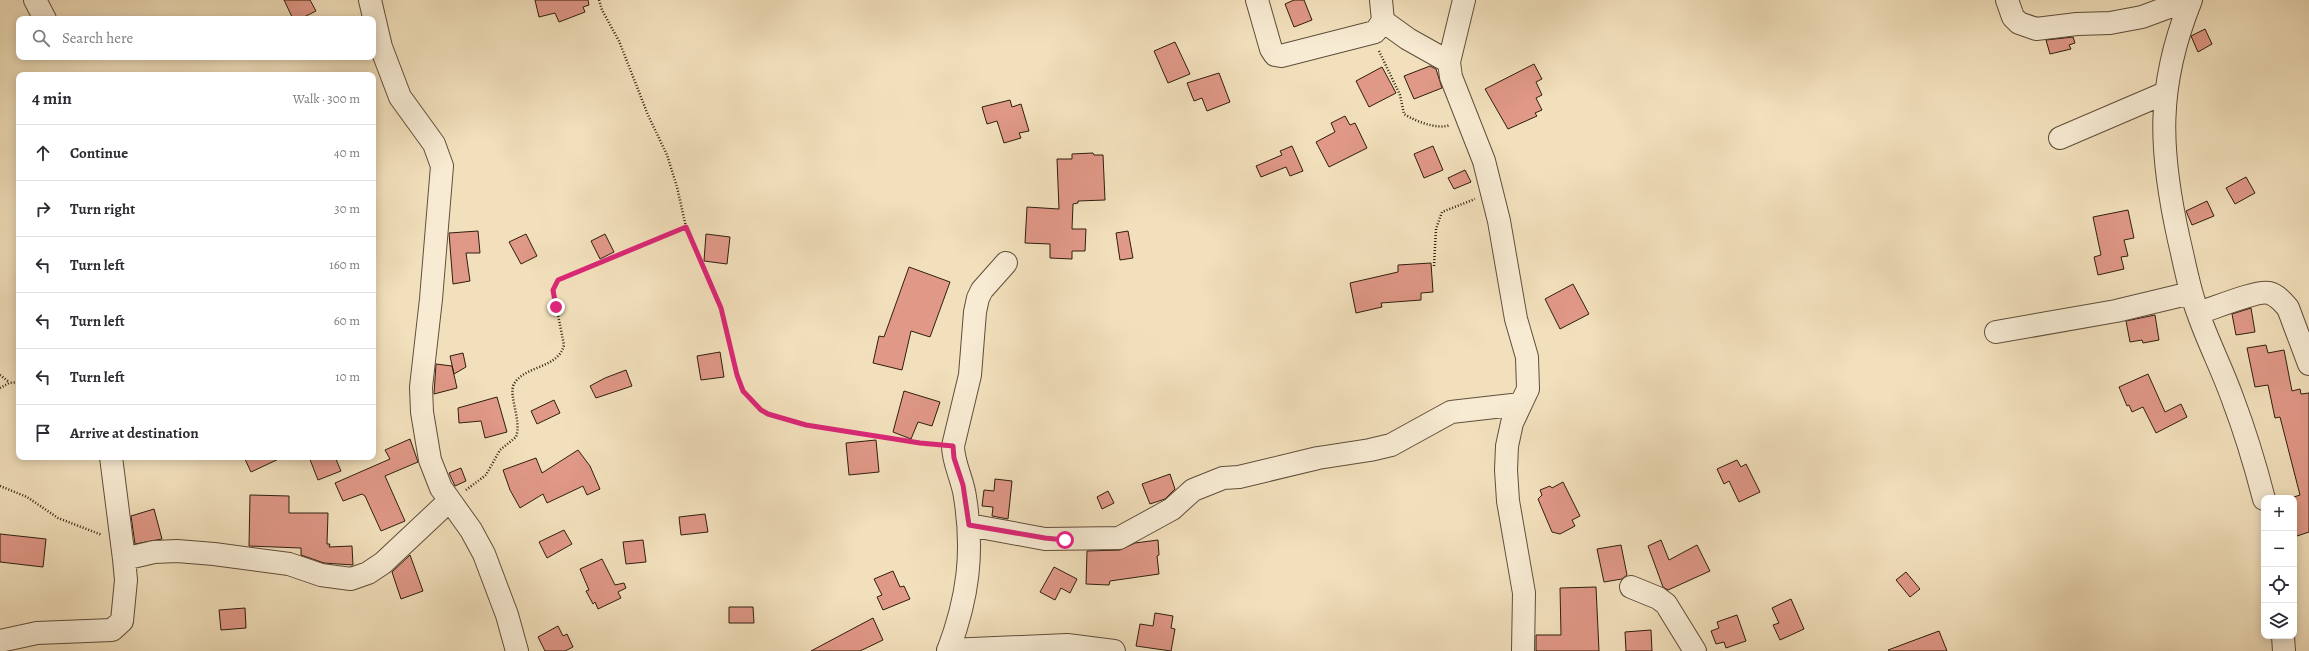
<!DOCTYPE html>
<html lang="en">
<head>
<meta charset="utf-8">
<style>
	body { margin:0; font-family:Alegreya,serif; background:#f7f7f7; color:#2b2b33 }
	.controls { position:absolute; right:12px; bottom:12px; display:grid; overflow:hidden; border-radius:8px; box-shadow:0 2px 10px #0003 }
	.controls button { width:36px; height:36px; display:grid; place-items:center; padding:0; border:0; border-bottom:1px solid #e1e1e2; background:#fff; color:#2b2b33; font:20px sans-serif }
	.stop { position:absolute; width:12px; height:12px; margin:-9px; border:3px solid #db2777; border-radius:50%; background:#fff }
	.stop.end { background:#db2777; border-color:#fff; box-shadow:0 1px 4px #0008 }
	.list { margin:0; padding:0; list-style:none }
	h2 { display:flex; justify-content:space-between; align-items:center; height:52px; margin:0; padding:0 16px; font-size:17px }
	h2 small { font-size:13px; font-weight:400; color:#7c7c81 }
	.list li { display:grid; grid-template-columns:26px 1fr auto; gap:12px; align-items:center; box-sizing:border-box; height:56px; padding:0 16px; border-top:1px solid #e1e1e2 }
	.list b { display:block; font-size:15px; white-space:nowrap }
	.list em { font-size:13px; font-style:normal; color:#7c7c81 }
	.icon { flex:none; width:22px; height:22px; fill:none; stroke:currentColor; stroke-width:2; stroke-linecap:round; stroke-linejoin:round }
	.map { position:relative; flex:none; width:2309px; height:651px; overflow:hidden }
	.search { position:absolute; background:#fff; box-shadow:0 2px 10px #0003; left:16px; top:16px; width:360px; height:44px; display:flex; align-items:center; gap:10px; box-sizing:border-box; padding:0 14px; border-radius:8px; color:#7c7c81; font-size:15px }
	.panel { position:absolute; background:#fff; box-shadow:0 2px 10px #0003; left:16px; top:72px; width:360px; height:388px; border-radius:8px }
	.map>svg:first-child { display:block }
	.building { fill:#e09887; stroke:#2f1e0f }
	.lines { fill:none; stroke-linecap:round; stroke-linejoin:round }
	.minor-casing { stroke:#604e3a; stroke-width:24 }
	.path { stroke:#2f1e0f; stroke-width:2.5; stroke-dasharray:1 2; stroke-linecap:butt }
	.minor { stroke:#f7ebd3; stroke-width:22 }
	.route { stroke:#db2777; stroke-width:5 }
</style>
</head>
<body>
<div class="map">
<svg width="2309" height="651" viewBox="0 0 2309 651">
	<rect width="100%" height="100%" fill="#f2e0bc"/>
	<filter id="stains"><feTurbulence type="fractalNoise" baseFrequency=".005" numOctaves="4"/><feColorMatrix values="0 0 0 0 .2 0 0 0 0 .09 0 0 0 0 .02 0 0 0 .5 -.17"/></filter>
	<radialGradient id="worn" r=".72"><stop offset=".6" stop-color="#630" stop-opacity="0"/><stop offset="1" stop-color="#630" stop-opacity=".3"/></radialGradient>
	<path class="building" d="M284,0H310L316,11L300,19H293Z
		M535,0H588L589,5L583,7L585,12L559,22L555,13L539,17Z
		M1294,0H1304L1312,20L1294,27L1285,4Z
		M2205,29L2212,44L2198,52L2191,36Z
		M2073,37L2075,43L2069,45L2071,49L2050,54L2046,40Z
		M1175,42L1190,74L1168,83L1154,51Z
		M1534,64L1542,79L1536,82L1542,95L1536,98L1542,110L1535,113L1537,116L1508,129L1485,89Z
		M1430,66L1436,69L1442,88L1414,99L1404,76Z
		M1382,67L1396,93L1369,107L1356,81Z
		M1219,73L1230,102L1207,111L1202,98L1194,101L1187,83Z
		M1010,100L1012,107L1021,104L1029,131L1019,133L1021,138L1004,143L997,121L987,124L982,107Z
		M1345,116L1350,125L1355,123L1367,148L1329,167L1316,142L1335,132L1331,123Z
		M1292,146L1303,171L1290,176L1286,167L1261,177L1256,166L1282,155L1280,151Z
		M1433,146L1443,170L1424,178L1414,154Z
		M1093,153L1094,155H1103L1105,200L1078,201V203L1073,204L1072,229H1086L1085,251H1072V259L1050,258V244L1025,243L1027,207L1059,209L1057,159H1072V154Z
		M1465,170L1471,182L1454,189L1448,178Z
		M2246,177L2255,193L2235,204L2226,188Z
		M2207,201L2214,216L2192,225L2186,211Z
		M2128,210L2134,238L2124,240L2128,256L2121,257L2124,269L2098,275L2094,257L2101,255L2093,217Z
		M478,231L480,253H466L470,281L453,284L449,233Z
		M1128,231L1133,258L1120,260L1116,233Z
		M526,234L537,256L521,264L509,242Z
		M605,234L614,252L600,259L591,241Z
		M706,234L730,237L727,264L704,261Z
		M1431,263L1433,292L1421,293V300L1381,303L1382,307L1356,313L1350,283L1398,272V265Z
		M909,267L950,282L930,337L911,331L902,370L873,363L879,336L884,337Z
		M1573,284L1589,314L1560,329L1545,299Z
		M2251,308L2255,332L2236,335L2232,314Z
		M2155,315L2159,340L2143,343L2142,340L2130,342L2126,321Z
		M2266,345L2268,353L2284,350L2292,391L2300,389L2301,394L2309,393V532L2294,537V497L2300,495L2280,417L2275,418L2268,385L2255,387L2247,348Z
		M720,352L724,377L701,380L697,356Z
		M463,353L466,367L454,374L450,356Z
		M436,364L452,366L457,388L434,394Z
		M626,370L632,386L596,398L590,386L605,378Z
		M2148,374L2165,412L2181,404L2187,417L2156,433L2143,407L2132,412L2129,405L2127,406L2119,387Z
		M904,391L940,402L932,426L918,422L911,439L893,432Z
		M497,397L507,432L485,438L481,421L459,423L458,408Z
		M554,400L560,413L537,424L531,411Z
		M410,439L418,462L385,476L405,521L381,531L365,496L362,494L343,501L335,483L390,459L385,450Z
		M876,440L879,472L849,475L846,443Z
		M578,450L590,466L600,489L587,495L583,486L547,503L543,494L520,508L510,490L503,470L536,458L542,473Z
		M244,457H283L251,472Z
		M309,457H335L341,471L318,480Z
		M1737,460L1741,467L1746,464L1760,492L1739,502L1729,481L1724,484L1717,469Z
		M461,468L466,481L455,486L449,473Z
		M1170,474L1175,489L1165,499L1150,504L1142,484Z
		M995,479L1012,481L1008,519L992,516L993,507L982,506L984,490L994,491Z
		M1563,482L1580,516L1572,520L1575,526L1560,534L1552,532L1538,499L1542,495L1540,490L1550,486L1552,488Z
		M1108,491L1114,503L1102,509L1097,497Z
		M250,495L289,496V513H328L327,544H330L329,547L352,546L353,565L324,563L301,555V548L249,546Z
		M154,509L162,539L135,544L131,516Z
		M705,514L708,532L681,535L679,517Z
		M564,530L572,544L547,558L539,542Z
		M0,534L46,539L43,567L0,562Z
		M643,540L646,562L626,564L623,542Z
		M1158,540L1159,555L1157,556L1159,574L1110,581L1109,585L1086,584L1087,551L1120,550L1135,543Z
		M1661,540L1669,560L1697,545L1710,571L1668,590L1663,587L1648,546Z
		M1621,545L1627,575L1622,579L1604,582L1597,549Z
		M410,555L423,591L401,599L392,572Z
		M602,559L615,585L624,583L626,588L618,592L621,598L598,609L595,602L593,604L586,591L589,590L580,569Z
		M1054,567L1077,579L1070,593L1061,588L1055,600L1040,592Z
		M893,571L900,587L904,586L910,599L883,610L877,597L882,595L874,579Z
		M1906,572L1920,589L1910,597L1896,580Z
		M1596,587L1599,651H1536V635H1561L1560,588Z
		M1791,599L1804,629L1780,640L1773,625L1779,623L1772,608Z
		M729,607H753L754,623H729Z
		M245,608L246,628L221,630L219,610Z
		M1155,613L1173,616L1171,628L1175,629L1171,651L1136,646L1140,624L1153,626Z
		M1737,615L1746,641L1726,648L1724,642L1716,644L1711,631L1719,628L1717,622Z
		M873,618L883,640L860,651H811Z
		M558,626L563,636L567,634L573,647L565,651H545L538,637Z
		M1651,630L1652,651H1626L1625,632Z
		M1939,631L1947,651H1889L1888,650Z"/>
	<g class="lines">
		<g class="minor-casing">
			<path id="minor" d="M35,0L45,19
				M370,0L381,47L400,97L434,144L442,166L431,299L421,387L422,412L430,460L441,488L471,530L484,554L507,615L517,651
				M1257,0L1271,49L1275,55L1281,56L1375,32L1383,21L1381,0
				M1464,0L1449,62L1451,77L1484,161L1499,221L1516,319L1527,357L1528,389L1512,423L1507,446L1506,470L1508,501L1524,593L1523,651
				M2007,0L2013,17L2019,23L2036,29L2077,24L2110,23L2142,17L2188,0
				M2191,0C2156,87 2159,150 2179,240C2185,265 2189,290 2198,313C2208,342 2222,369 2232,397C2245,431 2255,464 2264,499
				M1383,21L1408,39L1449,62
				M2060,138L2165,93
				M2198,313C2212,309 2257,290 2269,293C2277,295 2283,302 2288,308L2309,364
				M1996,332L2116,311L2191,293
				M969,525L1045,539L1119,538L1172,509L1193,490L1223,478L1239,477L1318,458L1370,450L1391,445L1451,412L1521,404
				M124,559L154,552L177,551L214,554L289,564L321,575L351,579L368,573L383,563L449,501
				M1631,587L1658,598L1666,604L1695,651
				M2283,636L2284,651
				M0,641L37,633L112,630L122,621L126,580L124,559L111,457
				M948,650L1067,645L1114,651
				M948,651C968,598 974,553 965,497C963,480 953,463 953,446L970,375L975,312L978,298L982,290L1006,263"/>
		</g>
		<path class="path" d="M599,0L602,10L619,41L648,115L667,155L677,187L686,227L721,308L737,375L743,391L761,410L785,419L806,425L935,445
			M1379,51L1400,95L1404,114C1415,121 1437,130 1450,125
			M1434,266L1436,229L1442,212L1475,199
			M0,375L9,382
			M0,388L9,383L19,382
			M0,486L27,497L58,518L102,535
			M466,490L486,475L500,450L516,437C522,421 508,395 514,384C525,365 558,369 564,345L553,290L557,280L686,227"/>
		<use href="#minor" class="minor"/>
	</g>
	<g class="lines">
		<path class="route" d="M556,307L553,290L558,280L686,227L721,308L737,375L743,391L761,410L768,414L806,425L920,443L953,446L954,458L963,485L969,525L1045,538L1065,540"/>
	</g>
	<rect width="100%" height="100%" filter="url(#stains)"/>
	<rect width="100%" height="100%" fill="url(#worn)"/>
</svg>
<div class="controls">
<button>+</button>
<button>−</button>
<button><svg class="icon" aria-label="locate" viewBox="0 0 24 24"><circle cx="12" cy="12" r="6"/><path d="M12 2v4M12 18v4M2 12h4M18 12h4"/></svg></button>
<button><svg class="icon" aria-label="layers" viewBox="0 0 24 24"><path d="M12 4l9 5-9 5-9-5zM3 14l9 5 9-5"/></svg></button>
</div>
<div class="stop" style="left:1065px;top:540px"></div>
<div class="stop end" style="left:556px;top:307px"></div>
<div class="search"><svg class="icon" aria-label="search" viewBox="0 0 24 24"><circle cx="10" cy="10" r="6"/><path d="M15 15l6 6"/></svg>Search here</div>
<section class="panel">
<h2>4 min<small>Walk · 300 m</small></h2>
<ul class="list">
<li><svg class="icon" aria-label="ahead" viewBox="0 0 24 24"><path d="M12 20V5M6 11l6-6 6 6"/></svg><div><b>Continue</b></div><em>40 m</em></li>
<li><svg class="icon" aria-label="right" viewBox="0 0 24 24"><path d="M7 20v-9h11M14 6l5 5-5 5"/></svg><div><b>Turn right</b></div><em>30 m</em></li>
<li><svg class="icon" aria-label="left" viewBox="0 0 24 24"><path d="M17 20v-9H6M10 6l-5 5 5 5"/></svg><div><b>Turn left</b></div><em>160 m</em></li>
<li><svg class="icon" aria-label="left" viewBox="0 0 24 24"><path d="M17 20v-9H6M10 6l-5 5 5 5"/></svg><div><b>Turn left</b></div><em>60 m</em></li>
<li><svg class="icon" aria-label="left" viewBox="0 0 24 24"><path d="M17 20v-9H6M10 6l-5 5 5 5"/></svg><div><b>Turn left</b></div><em>10 m</em></li>
<li><svg class="icon" aria-label="arrive" viewBox="0 0 24 24"><path d="M6 21V4h12l-3 4 3 4H6"/></svg><div><b>Arrive at destination</b></div></li>
</ul>
</section>
</div>
</body>
</html>
